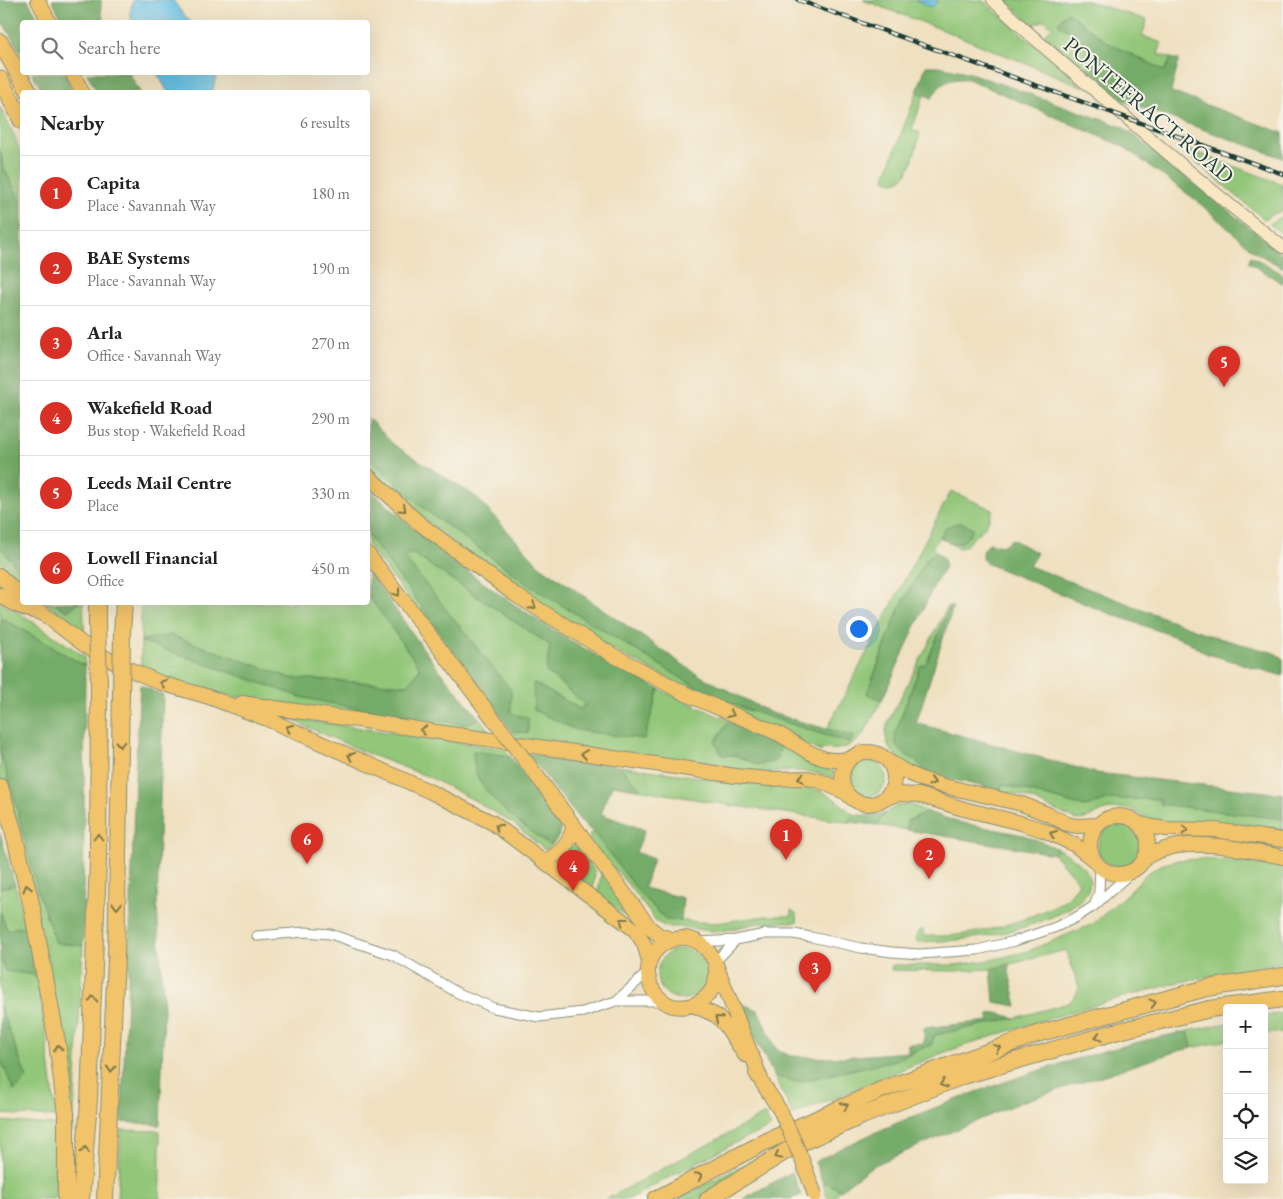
<!DOCTYPE html>
<html lang="en">
<head>
<meta charset="utf-8">
<style>
	body { margin:0; font-family:"EB Garamond",serif; background:#f6f6f6; color:#222 }
	.controls { position:absolute; right:15px; bottom:15px; display:grid; overflow:hidden; border-radius:5px; box-shadow:0 5px 20px #0002 }
	.controls button { width:45px; height:45px; display:grid; place-items:center; padding:0; border:0; border-bottom:1px solid #e0e0e0; background:#fff; color:#222; font:25px sans-serif }
	.you { position:absolute; left:858px; top:628px; width:18px; height:18px; margin:-12px; border:4px solid #fff; border-radius:50%; background:#1a73e8; box-shadow:0 0 0 8px #1a73e833 }
	.badge { display:grid; place-items:center; width:32px; height:32px; border-radius:50%; background:#d93025; color:#fff; font-size:16px; font-weight:700 }
	.pin { position:absolute; translate:-50% -41px; filter:drop-shadow(0 1px 2px #0008) }
	.pin::after { content:''; position:absolute; top:26px; width:18px; height:15px; background:inherit; clip-path:polygon(0 0,100% 0,50% 100%) }
	.list { margin:0; padding:0; list-style:none }
	h2 { display:flex; justify-content:space-between; align-items:center; height:65px; margin:0; padding:0 20px; font-size:21px }
	h2 small { font-size:16px; font-weight:400; color:#767676 }
	.list li { display:grid; grid-template-columns:32px 1fr auto; gap:15px; align-items:center; box-sizing:border-box; height:75px; padding:0 20px; border-top:1px solid #e0e0e0 }
	.list b { display:block; font-size:19px; white-space:nowrap }
	.list p { margin:0; font-size:16px; white-space:nowrap; color:#767676 }
	.list em { font-size:16px; font-style:normal; color:#767676 }
	.icon { flex:none; width:28px; height:28px; fill:none; stroke:currentColor; stroke-width:2; stroke-linecap:round; stroke-linejoin:round }
	.map { position:relative; flex:none; width:1283px; height:1199px; overflow:hidden }
	.search { position:absolute; background:#fff; box-shadow:0 5px 20px #0002; left:20px; top:20px; width:350px; height:55px; display:flex; align-items:center; gap:12px; box-sizing:border-box; padding:0 18px; border-radius:5px; color:#767676; font-size:19px }
	.panel { position:absolute; background:#fff; box-shadow:0 5px 20px #0002; left:20px; top:90px; width:350px; height:515px; border-radius:5px }
	.map>svg:first-child { display:block }
	.green { fill:#92c678; stroke:#588256 }
	.forest { fill:#75ab68; stroke:#4a744e }
	.water { fill:#67c1e4; stroke:#437f8c }
	.lines { fill:none; stroke-linecap:round; stroke-linejoin:round }
	.minor-casing { stroke:#878e7a; stroke-width:11 }
	.secondary-casing { stroke:#878e7a; stroke-width:14 }
	.primary-casing { stroke:#878e7a; stroke-width:16 }
	.motorway-casing { stroke:#878e7a; stroke-width:18 }
	.minor { stroke:#fff; stroke-width:9 }
	.secondary { stroke:#f9e7c3; stroke-width:12 }
	.primary { stroke:#f1c36a; stroke-width:14 }
	.motorway { stroke:#f1c36a; stroke-width:16 }
	.rail-casing { stroke:#1f3d34; stroke-width:4.5 }
	.rail { stroke:#f7f3e8; stroke-width:2.5; stroke-dasharray:8; stroke-linecap:butt }
	.primary-bridge-casing { stroke:#878e7a; stroke-width:16; stroke-linecap:butt }
	.motorway-bridge-casing { stroke:#878e7a; stroke-width:18; stroke-linecap:butt }
	.primary-bridge { stroke:#f1c36a; stroke-width:14 }
	.motorway-bridge { stroke:#f1c36a; stroke-width:16 }
	.oneway { stroke:#7d794c }
	.labels { text-anchor:middle; dominant-baseline:central; stroke-width:4; stroke-linejoin:round; paint-order:stroke }
	.street-label { font-size:22px; fill:#1f3d34; stroke:#f7f3e8 }
</style>
</head>
<body>
<div class="map">
<svg width="1283" height="1199" viewBox="0 0 1283 1199">
	<rect width="100%" height="100%" fill="#f7f3e8"/>
	<filter id="ink" filterUnits="userSpaceOnUse"><feTurbulence type="fractalNoise" baseFrequency=".02" numOctaves="2"/><feDisplacementMap in="SourceGraphic" scale="10" xChannelSelector="R" yChannelSelector="G"/><feConvolveMatrix kernelMatrix="1 2 1 2 8 2 1 2 1" color-interpolation-filters="sRGB"/></filter>
	<filter id="wash" filterUnits="userSpaceOnUse"><feTurbulence type="fractalNoise" baseFrequency=".0096" numOctaves="4" result="noise"/><feDisplacementMap in="SourceGraphic" scale="20" xChannelSelector="R" yChannelSelector="G"/><feGaussianBlur stdDeviation="1.12" result="paint"/><feColorMatrix in="noise" values="0 0 0 0 0 0 0 0 0 0 0 0 0 0 0 0 0 1.4 0 .05"/><feComposite in="paint" operator="in"/></filter>
	<g filter="url(#wash)">
		<rect width="100%" height="100%" fill="#efe0c0"/>
		<path class="green" d="M863,0H915L932,7L937,2V0H982L1084,87L943,30Z
			M1006,0H1084L1147,20L1142,36L1162,43L1158,54L1171,58L1166,71L1108,43L1067,12L1058,23L1099,54L1084,69L1044,35L1052,28L1044,20L1033,25Z
			M917,92L924,95L912,129L920,133C916,147 909,194 885,179L886,174Z
			M0,107L14,135L22,157V204L3,166L0,150Z
			M1176,145L1282,184L1283,192V211L1275,213L1264,219Z
			M1283,218V234L1270,224L1277,219Z
			M368,457L427,511L532,587L701,690L748,710L849,743L853,737L827,729L951,491L993,510C991,515 989,520 986,525C984,529 980,531 977,534C968,542 964,554 951,544L961,543L946,527L932,548L937,552L928,557L899,609L867,693L882,700L863,735C851,748 838,751 821,749V752L712,701L596,641L475,560L401,500L368,468Z
			M368,535L465,665L497,711L494,713L368,545Z
			M0,547L22,573V584L0,562Z
			M412,553L550,645L546,672L586,704L580,709L534,683V710L576,730L644,739L659,689L729,721L715,742L722,755H735L758,765L775,761L780,750L778,742C796,752 814,766 834,770L833,778C809,768 783,772 758,773L518,740L511,731L528,733L511,713L404,557Z
			M368,595L420,668L408,685L291,678L170,635L141,641L301,697L349,707L463,724L472,722L479,718L493,736L225,695L188,687L141,670V603L368,602Z
			M0,603L18,612L84,656L85,666L6,620L0,619Z
			M45,603H54L67,611L79,603H83L85,640C74,624 60,614 45,603Z
			M948,606H950L926,664L920,666L895,734L899,750L915,760L929,775C914,770 892,759 887,742C885,735 886,729 888,722Z
			M285,717L505,749L510,756L473,752L479,781L496,802L524,826L551,846L545,850L514,824L472,799L429,777L369,754Z
			M0,753L15,800L38,893L56,943L83,946L73,1133L0,780Z
			M850 778a18 18 0 1 1 36 0a18 18 0 1 1-36 0Z
			M619,766L744,783L787,784L788,788C808,787 821,788 837,801C843,805 847,810 853,814L848,822L728,805L643,790Z
			M1001,784L1085,807L1111,799H1160L1161,804L1283,819V834L1155,823L1132,810L1119,808L1105,810L1085,819L1077,820L1069,817L1031,799L1000,790Z
			M902,805H912L928,812L907,821V830L877,825C885,813 887,809 902,805Z
			M1098 846a21 21 0 1 1 42 0a21 21 0 1 1-42 0Z
			M593,832L639,892L666,920L716,923L766,916H791V910C797,913 798,916 797,922H781L758,923L722,931H712L682,927H666L657,922L618,872L610,867L589,839L590,834Z
			M574,844L595,871L593,890L556,861Z
			M1058,849C1142,893 1038,925 997,934C970,940 944,941 917,942C915,936 916,931 923,930V936C965,937 998,930 1036,914C1046,910 1058,905 1067,898C1071,895 1075,888 1079,883L1054,854Z
			M1201,859L1266,864L1267,861L1283,863V962L1180,982L1112,1000L1024,1026L945,1052L793,1115L774,1076L797,1082L895,1060L931,1045L935,1035L1015,1018L1069,1003L1076,995L1079,987L1066,950L991,969L956,971L891,970L892,965H956L991,960L1028,951L1093,924L1131,890L1146,874L1161,865L1178,860Z
			M601,874L638,923L636,925L598,893Z
			M15,885L25,926L7,930L0,911V888Z
			M657 974a25 25 0 1 1 50 0a25 25 0 1 1-50 0Z
			M0,961H2L5,971L36,975L45,1027L56,1117L0,1114V1094H1L0,1058L14,1090L27,1079L0,1006Z
			M1283,1013V1032L1264,1034V1016Z
			M1227,1023V1040L1192,1048L1188,1031Z
			M765,1114L771,1127L735,1143L652,1186L629,1199H606Z
			M0,1121L55,1125V1199H0Z
			M121,1130L160,1131V1199H117Z
			M763,1155L765,1159L699,1199H678L711,1181Z
			M822,1181L841,1190L831,1199H828Z"/>
		<path class="forest" d="M0,0H28L40,22H22V55L0,18Z
			M52,0H101V10L104,22H63Z
			M1067,12L1108,43L1165,71L1171,58L1179,60L1171,92L1283,133V158L1124,101L1084,69L1099,54L1058,23Z
			M926,66H938L967,72L1123,127L1283,254V268L1255,252L1196,200L1124,147L968,79C951,78 940,82 932,98L917,92Z
			M32,73H65L72,92H43Z
			M87,73H129L140,92H97Z
			M0,150L3,166L22,204V573L0,547Z
			M1251,256L1283,274V284L1248,262Z
			M368,418L394,445L475,496L539,565L695,673L771,713L854,737L849,743L748,710L701,690L532,587L427,511L368,457Z
			M368,487C431,548 503,600 578,645C604,661 632,674 659,689L644,739L576,730L534,710L533,683L580,709L586,705L546,671L550,645L412,553L404,557L511,690V713L528,718V733L511,731L465,665L368,535Z
			M961,522L973,528C966,541 966,542 951,544L940,537L946,527Z
			M1012,539L1037,553L1029,566L1215,637L1275,653L1283,659V676L1205,653L1187,641L1100,610L988,564L982,559V553L989,543L1002,546Z
			M937,552C952,563 943,570 935,583L882,700L867,694L899,609L928,557Z
			M368,571L435,665L479,718L472,722L463,724L349,707L301,697L140,641L170,635L291,678L408,685L420,668L368,595Z
			M79,603L67,611L54,603L79,602Z
			M950,606L953,607L916,723L1096,773L1283,794V819L1160,804V799H1111L1085,807L1002,784L1000,790L929,775L915,760L899,750L896,743L895,734L920,666L926,664Z
			M0,619L6,620L85,666L83,946L56,943L38,893L15,800L0,753Z
			M140,685L163,695L157,907L164,1009L160,1125L121,1122L129,960L135,779Z
			M729,721L778,742L780,750L775,761L758,765L735,755H722L715,742Z
			M473,751L510,756L560,824C562,834 557,839 551,846C527,829 495,807 480,781C474,772 474,762 473,751Z
			M527,753L619,766L643,790L612,785L601,814L645,830L636,852L653,859L644,888L683,898L681,921L666,920L639,892L593,832L583,824Z
			M928,812L957,822L1023,835L1045,843L1058,849L1054,854L907,830V821Z
			M885,813L877,825L848,822L853,814C865,816 873,816 885,813Z
			M0,833L15,885L0,888Z
			M0,911L7,930L25,926L36,975L5,971L2,961H0Z
			M1010,964L1009,972L1017,1006L994,1002L991,969Z
			M737,1002L758,1010L776,1049L790,1056L829,1058L908,1052V1044L924,1043V1028L989,1021L988,1014L997,1013L1015,1018L935,1035L931,1044L895,1060L797,1082L774,1076Z
			M0,1006L27,1079L14,1091L0,1058Z
			M1188,1031L1192,1048L1178,1051L1021,1102L872,1166L848,1184L841,1190L822,1181L815,1162C868,1133 923,1112 979,1091C1047,1067 1117,1045 1188,1031Z
			M792,1172L801,1195L790,1199H743Z"/>
		<path class="water" d="M133,0H173L181,12L191,22H132L130,12Z
			M915,0H937V2L932,7Z
			M157,73H217L212,92H168Z"/>
	</g>
	<g filter="url(#ink)">
		<g class="lines">
			<g class="minor-casing">
				<path id="minor" d="M1095,904L1099,892L1100,867
					M257,936L305,932L330,934L393,955L458,993L494,1008L539,1017L583,1012L616,1001
					M699,942L736,940L765,934H793L811,937L861,948L892,952L919,954L977,950L1015,941L1056,927L1075,918L1094,906L1135,869
					M715,962L736,940
					M647,973L616,1001H662"/>
			</g>
			<g class="secondary-casing">
				<path id="secondary" d="M993,0C1031,37 1072,71 1113,106C1168,154 1224,202 1283,247"/>
			</g>
			<g class="primary-casing">
				<path id="primary" d="M38,0L49,22
					M72,72L82,92
					M368,476L419,523L514,594L611,654L686,694L777,733C793,741 808,755 826,759C834,761 842,760 850,759
					M368,554L491,716
					M0,576L22,597
					M0,595C12,604 23,609 37,612
					M28,602L83,644L108,659L131,670L161,683L209,697L267,719L431,792L493,823L635,930L644,944L649,961
					M242,703L736,776L769,779L808,778L820,781L847,793
					M842 778a26 26 0 1 1 52 0a26 26 0 1 1-52 0Z
					M888,761L906,772L921,779L940,785L1022,804L1050,815L1067,824L1077,826L1097,825
					M537,776L650,928L659,935L671,939
					M885,798L899,794L919,795L964,809L1021,823L1043,830L1075,845L1094,860
					M1090 845a29 29 0 1 1 58 0a29 29 0 1 1-58 0Z
					M1137,823L1153,827L1166,829L1215,830L1283,840
					M1145,857C1156,852 1167,847 1178,846C1212,841 1250,851 1283,857
					M545,862C560,852 570,845 573,827
					M716,965C716,969 716,973 716,977C714,997 693,1010 673,1006C665,1004 660,999 655,993C651,988 650,985 649,979C641,951 677,926 701,944C707,949 711,954 715,962L761,1079
					M693,1005L717,1016L726,1026L745,1055
					M756,1073L781,1112"/>
			</g>
			<g class="motorway-casing">
				<path id="motorway" d="M0,42L29,92
					M0,79L22,121
					M97,602V624
					M122,633L124,602
					M0,787L12,826L31,903L57,1042L66,1114V1199
					M81,1199L89,1101L95,939L98,862L99,684
					M105,1199L116,958L121,695
					M656,1199L765,1142L881,1090L1040,1033L1207,988L1283,976
					M708,1199L796,1145L862,1116L963,1076L1115,1032L1210,1009L1283,999"/>
			</g>
			<use href="#minor" class="minor"/>
			<use href="#secondary" class="secondary"/>
			<use href="#primary" class="primary"/>
			<use href="#motorway" class="motorway"/>
			<g class="rail-casing">
				<path id="rail" d="M798,0L1283,174"/>
			</g>
			<use href="#rail" class="rail"/>
			<g class="primary-bridge-casing">
				<path id="primary-bridge" d="M491,716L537,776
					M781,1112L801,1157L815,1195"/>
			</g>
			<g class="motorway-bridge-casing">
				<path id="motorway-bridge" d="M97,624L99,684
					M121,695L122,633"/>
			</g>
			<use href="#primary-bridge" class="primary-bridge"/>
			<use href="#motorway-bridge" class="motorway-bridge"/>
		</g>
		<defs><path id="oneway-chevron" d="M-2-3.5L2.5 0L-2 3.5" fill="none" stroke-width="1.6" stroke-linecap="round" stroke-linejoin="round" transform="scale(1.25)"/></defs>
		<g class="oneway">
			<use href="#oneway-chevron" transform="translate(403 509) rotate(42)"/>
			<use href="#oneway-chevron" transform="translate(397 593) rotate(53)"/>
			<use href="#oneway-chevron" transform="translate(533 606) rotate(32)"/>
			<use href="#oneway-chevron" transform="translate(163 683) rotate(-161)"/>
			<use href="#oneway-chevron" transform="translate(731 714) rotate(24)"/>
			<use href="#oneway-chevron" transform="translate(289 728) rotate(-156)"/>
			<use href="#oneway-chevron" transform="translate(423 730) rotate(-171)"/>
			<use href="#oneway-chevron" transform="translate(120 744) rotate(91)"/>
			<use href="#oneway-chevron" transform="translate(584 754) rotate(-171)"/>
			<use href="#oneway-chevron" transform="translate(351 756) rotate(-155)"/>
			<use href="#oneway-chevron" transform="translate(801 778) rotate(180)"/>
			<use href="#oneway-chevron" transform="translate(932 782) rotate(17)"/>
			<use href="#oneway-chevron" transform="translate(498 827) rotate(-144)"/>
			<use href="#oneway-chevron" transform="translate(1185 830)"/>
			<use href="#oneway-chevron" transform="translate(1053 834) rotate(-157)"/>
			<use href="#oneway-chevron" transform="translate(98 837) rotate(-90)"/>
			<use href="#oneway-chevron" transform="translate(27 888) rotate(-104)"/>
			<use href="#oneway-chevron" transform="translate(117 906) rotate(91)"/>
			<use href="#oneway-chevron" transform="translate(623 921) rotate(-143)"/>
			<use href="#oneway-chevron" transform="translate(93 999) rotate(-88)"/>
			<use href="#oneway-chevron" transform="translate(1153 1003) rotate(-15)"/>
			<use href="#oneway-chevron" transform="translate(718 1019) rotate(-140)"/>
			<use href="#oneway-chevron" transform="translate(1098 1037) rotate(164)"/>
			<use href="#oneway-chevron" transform="translate(58 1048) rotate(-97)"/>
			<use href="#oneway-chevron" transform="translate(997 1048) rotate(-20)"/>
			<use href="#oneway-chevron" transform="translate(111 1069) rotate(93)"/>
			<use href="#oneway-chevron" transform="translate(943 1084) rotate(159)"/>
			<use href="#oneway-chevron" transform="translate(845 1106) rotate(-24)"/>
			<use href="#oneway-chevron" transform="translate(85 1150) rotate(-85)"/>
			<use href="#oneway-chevron" transform="translate(778 1156) rotate(149)"/>
			<use href="#oneway-chevron" transform="translate(699 1176) rotate(-28)"/>
		</g>
	</g>
	<g class="labels">
		<g class="street-label">
			<text transform="translate(1149 110) rotate(40)">PONTEFRACT ROAD</text>
		</g>
	</g>
</svg>
<div class="controls">
<button>+</button>
<button>−</button>
<button><svg class="icon" aria-label="locate" viewBox="0 0 24 24"><circle cx="12" cy="12" r="6"/><path d="M12 2v4M12 18v4M2 12h4M18 12h4"/></svg></button>
<button><svg class="icon" aria-label="layers" viewBox="0 0 24 24"><path d="M12 4l9 5-9 5-9-5zM3 14l9 5 9-5"/></svg></button>
</div>
<div class="you"></div>
<div class="pin badge" style="left:786px;top:860px">1</div>
<div class="pin badge" style="left:929px;top:879px">2</div>
<div class="pin badge" style="left:815px;top:993px">3</div>
<div class="pin badge" style="left:573px;top:891px">4</div>
<div class="pin badge" style="left:1224px;top:387px">5</div>
<div class="pin badge" style="left:307px;top:864px">6</div>
<div class="search"><svg class="icon" aria-label="search" viewBox="0 0 24 24"><circle cx="10" cy="10" r="6"/><path d="M15 15l6 6"/></svg>Search here</div>
<section class="panel">
<h2>Nearby<small>6 results</small></h2>
<ul class="list">
<li><span class="badge">1</span><div><b>Capita</b><p>Place · Savannah Way</p></div><em>180 m</em></li>
<li><span class="badge">2</span><div><b>BAE Systems</b><p>Place · Savannah Way</p></div><em>190 m</em></li>
<li><span class="badge">3</span><div><b>Arla</b><p>Office · Savannah Way</p></div><em>270 m</em></li>
<li><span class="badge">4</span><div><b>Wakefield Road</b><p>Bus stop · Wakefield Road</p></div><em>290 m</em></li>
<li><span class="badge">5</span><div><b>Leeds Mail Centre</b><p>Place</p></div><em>330 m</em></li>
<li><span class="badge">6</span><div><b>Lowell Financial</b><p>Office</p></div><em>450 m</em></li>
</ul>
</section>
</div>
</body>
</html>
